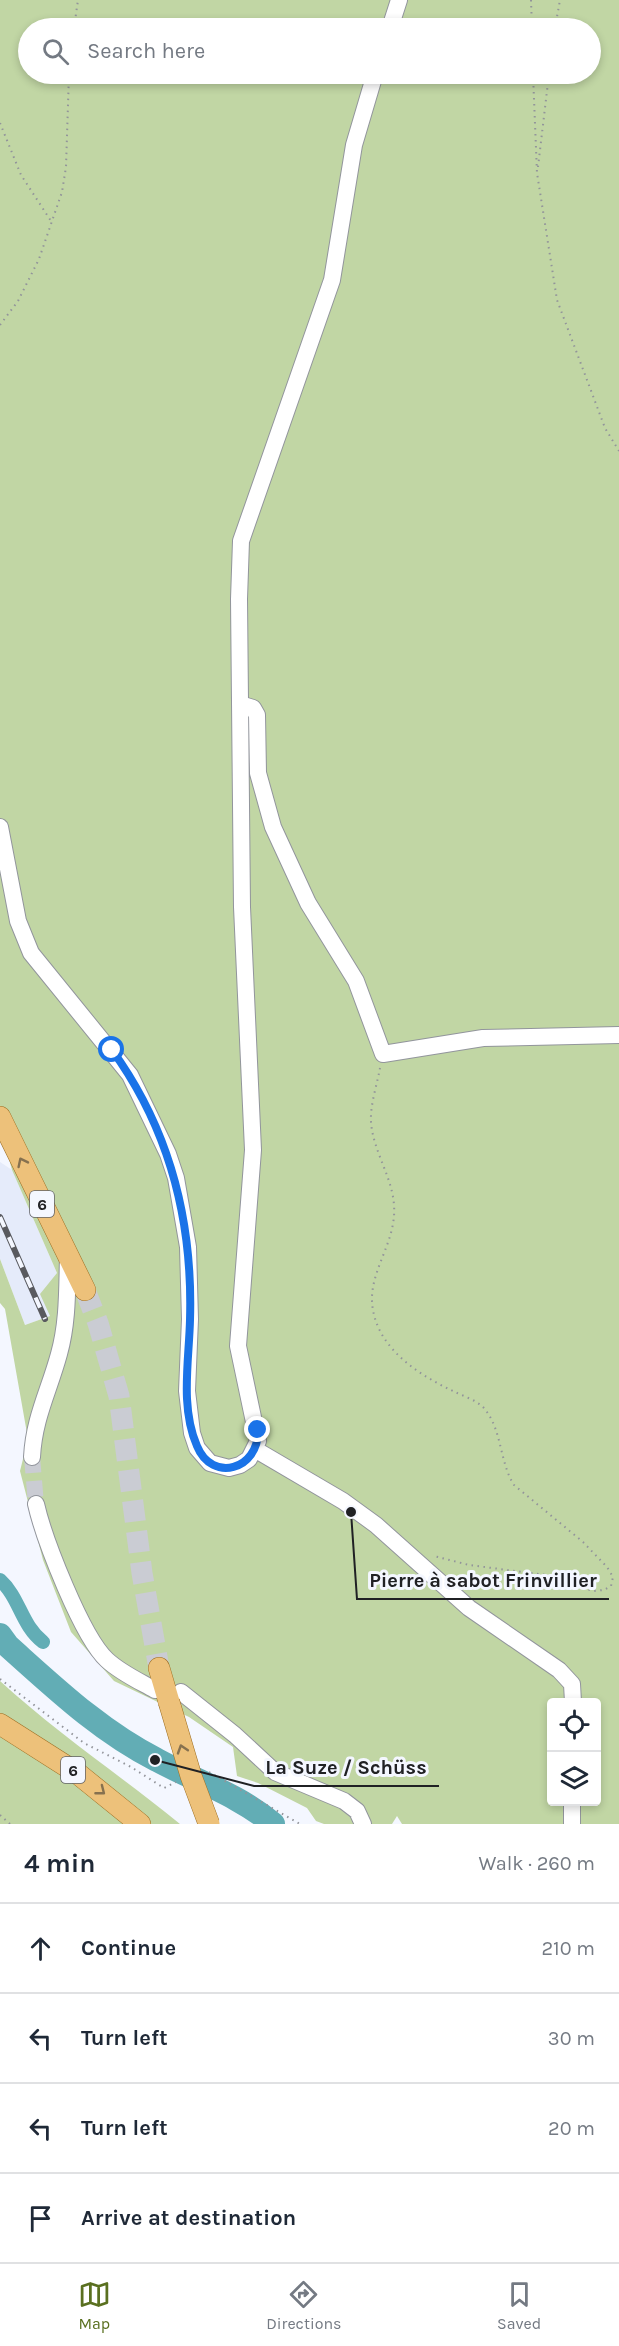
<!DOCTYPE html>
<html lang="en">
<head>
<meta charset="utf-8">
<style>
	body { margin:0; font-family:Karla,sans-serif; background:#f2f2f3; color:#1f2937 }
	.controls { position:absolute; right:18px; bottom:18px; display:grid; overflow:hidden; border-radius:6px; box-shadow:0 3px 9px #0003 }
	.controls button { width:54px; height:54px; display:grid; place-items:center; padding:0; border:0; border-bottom:2px solid #e0e1e3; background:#fff; color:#1f2937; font:30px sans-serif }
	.stop { position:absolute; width:18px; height:18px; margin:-14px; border:4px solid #1a73e8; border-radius:50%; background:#fff }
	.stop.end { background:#1a73e8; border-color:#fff; box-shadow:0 2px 6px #0008 }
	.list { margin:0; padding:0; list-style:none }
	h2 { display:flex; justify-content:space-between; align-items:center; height:78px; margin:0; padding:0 24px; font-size:26px }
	h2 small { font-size:20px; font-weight:400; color:#747a83 }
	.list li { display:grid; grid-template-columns:39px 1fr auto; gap:18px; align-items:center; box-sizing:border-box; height:90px; padding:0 24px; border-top:2px solid #e0e1e3 }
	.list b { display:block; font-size:22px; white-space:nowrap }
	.list em { font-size:20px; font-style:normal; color:#747a83 }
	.icon { flex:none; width:33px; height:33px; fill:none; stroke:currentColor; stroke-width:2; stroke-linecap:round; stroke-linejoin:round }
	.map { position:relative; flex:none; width:619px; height:1824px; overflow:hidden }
	.search { position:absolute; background:#fff; box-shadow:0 3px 9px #0003; left:18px; right:18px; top:18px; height:66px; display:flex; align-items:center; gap:15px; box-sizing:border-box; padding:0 21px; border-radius:33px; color:#747a83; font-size:22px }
	.sheet { height:438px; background:#fff }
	nav { display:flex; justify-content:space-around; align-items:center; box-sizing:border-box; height:84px; border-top:2px solid #e0e1e3; background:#fff; font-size:16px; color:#747a83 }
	nav a { display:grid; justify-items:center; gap:3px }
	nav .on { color:#5a7020 }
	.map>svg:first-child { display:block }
	.built { fill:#e5ebfa }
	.green { fill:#c1d6a4; fill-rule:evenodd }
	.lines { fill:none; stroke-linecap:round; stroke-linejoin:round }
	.canal { stroke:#62adb5; stroke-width:14 }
	.river { stroke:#62adb5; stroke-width:24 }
	.minor-tunnel { stroke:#caccd3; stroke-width:16; stroke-dasharray:16 8; stroke-linecap:butt }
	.major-tunnel { stroke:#caccd3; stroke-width:21; stroke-dasharray:21 10; stroke-linecap:butt }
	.minor-casing { stroke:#92959c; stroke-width:18 }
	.major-casing { stroke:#9d6e23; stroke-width:22 }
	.path { stroke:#92949a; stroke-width:2; stroke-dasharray:1.5 4.5; stroke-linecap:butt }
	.minor { stroke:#fff; stroke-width:16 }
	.major { stroke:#edc17a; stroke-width:21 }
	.rail-casing { stroke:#595a5f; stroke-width:6 }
	.rail { stroke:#f4f7ff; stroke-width:4; stroke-dasharray:11; stroke-linecap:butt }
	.major-bridge-casing { stroke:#9d6e23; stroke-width:22; stroke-linecap:butt }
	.major-bridge { stroke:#edc17a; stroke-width:21 }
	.oneway { stroke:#86714f }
	.route { stroke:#1a73e8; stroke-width:8 }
	.labels { text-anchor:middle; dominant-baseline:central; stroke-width:6; stroke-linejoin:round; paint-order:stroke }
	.shield { fill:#f4f7ff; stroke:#606166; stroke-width:1.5 }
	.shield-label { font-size:16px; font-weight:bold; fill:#202124 }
	.leader { fill:none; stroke:#202124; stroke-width:2 }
	.callout-dot { fill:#202124; stroke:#f4f7ff; stroke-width:2 }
	.callout-label { font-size:20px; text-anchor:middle; font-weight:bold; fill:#202124; stroke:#f4f7ff; stroke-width:6; stroke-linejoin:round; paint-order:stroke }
</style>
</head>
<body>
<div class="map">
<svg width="619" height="1824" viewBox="0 0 619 1824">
	<rect width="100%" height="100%" fill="#f4f7ff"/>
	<path class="built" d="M0,1162L12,1170L57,1273L50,1316L25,1325L0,1259Z"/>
	<path class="green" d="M0,0H619V1824H402L397,1816L392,1824H324L316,1821L307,1808L258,1783L237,1776L233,1747L189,1717L114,1681L71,1632L43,1560L20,1471L28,1439L5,1309L0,1303V1259L25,1325L50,1316L40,1294L57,1273L12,1170L0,1125ZM28,28H590V74H28ZM552,1702H596V1802H552Z
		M0,1681C57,1733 121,1776 180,1824H0Z"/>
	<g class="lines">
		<path class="canal" d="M0,1580C20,1598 21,1625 43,1642"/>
		<path class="river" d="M0,1635L8,1646C55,1688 100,1731 157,1760C196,1781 239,1795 273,1824"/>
		<path class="minor-tunnel" d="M32,1457L36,1504"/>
		<path class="major-tunnel" d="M85,1290L98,1323L119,1396L142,1573L159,1668"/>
		<g class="minor-casing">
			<path id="minor" d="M390,28L399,0
				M240,704L253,708L257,715L258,773L273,827L308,903L356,981L383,1054L483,1038L619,1035
				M0,827L18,921L31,953L130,1075L168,1154L176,1178L188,1247L190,1319L187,1391L192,1433L197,1448L210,1463L229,1468L240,1465L249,1459L258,1441L238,1346L253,1150L242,907L239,599L241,541L332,280L354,145L375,74
				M256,1450L343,1501L376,1525L469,1608L559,1670L572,1684L573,1702
				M32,1457C34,1418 49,1391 59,1354C68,1322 67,1289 68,1257
				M36,1504C44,1539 82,1637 107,1660C121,1673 139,1681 155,1690
				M181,1692L235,1735L275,1772L344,1801L357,1811L363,1824
				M572,1802V1824"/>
		</g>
		<g class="major-casing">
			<path id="major" d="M0,1117L85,1290
				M159,1668L169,1702
				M0,1724L77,1773L140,1824"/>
		</g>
		<path class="path" d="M531,0L532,28
			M74,28L78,0
			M555,28L560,0
			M533,74L537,173L557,300L605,428L619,451
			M0,123L21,175L51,221
			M538,167L549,74
			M0,325L18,301L39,259L62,192L66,167L69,74
			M380,1068C377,1085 370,1105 371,1122C373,1151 392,1176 394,1205C397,1244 366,1273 373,1310C380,1350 419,1375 453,1391C465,1397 480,1401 487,1412C502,1433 500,1463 514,1485L583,1542L607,1567L613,1577L611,1586L604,1590L593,1591L546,1575L469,1565L434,1556
			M0,1679L84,1743L131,1767L164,1788L176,1782
			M209,1772L300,1824
			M0,1815L10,1824"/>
		<use href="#minor" class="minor"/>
		<use href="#major" class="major"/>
		<g class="rail-casing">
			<path id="rail" d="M0,1217L45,1319"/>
		</g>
		<use href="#rail" class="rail"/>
		<g class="major-bridge-casing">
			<path id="major-bridge" d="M169,1702L191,1776L209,1824"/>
		</g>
		<use href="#major-bridge" class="major-bridge"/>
	</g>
	<defs><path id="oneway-chevron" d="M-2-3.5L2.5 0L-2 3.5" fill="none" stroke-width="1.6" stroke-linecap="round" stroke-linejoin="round" transform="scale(1.5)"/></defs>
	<g class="oneway">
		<use href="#oneway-chevron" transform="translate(22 1162) rotate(-116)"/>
		<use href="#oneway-chevron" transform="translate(182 1749) rotate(-108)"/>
		<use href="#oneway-chevron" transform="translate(101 1791) rotate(38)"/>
	</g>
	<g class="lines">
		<path class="route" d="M112,1050C170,1130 193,1221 190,1320C189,1361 180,1407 197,1446C212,1483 259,1470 258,1430"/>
	</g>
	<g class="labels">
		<g class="shield">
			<rect x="30" y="1191" width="24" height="26" rx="4.5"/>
			<rect x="61" y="1757" width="24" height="26" rx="4.5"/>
		</g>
		<g class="shield-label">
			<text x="42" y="1204">6</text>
			<text x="73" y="1770">6</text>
		</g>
	</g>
	<path class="leader" d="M351 1512L357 1599H609M155 1760L254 1786H439"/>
	<g class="callout-dot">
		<circle cx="351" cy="1512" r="6"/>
		<circle cx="155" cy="1760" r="6"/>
	</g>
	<g class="callout-label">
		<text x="483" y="1587">Pierre à sabot Frinvillier</text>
		<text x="346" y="1774">La Suze / Schüss</text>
	</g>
</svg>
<div class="controls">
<button><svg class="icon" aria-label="locate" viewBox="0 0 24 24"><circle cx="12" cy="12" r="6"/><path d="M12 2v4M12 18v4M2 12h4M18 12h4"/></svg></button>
<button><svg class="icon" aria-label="layers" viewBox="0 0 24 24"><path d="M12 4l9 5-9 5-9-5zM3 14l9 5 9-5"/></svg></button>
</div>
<div class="stop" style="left:112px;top:1050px"></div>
<div class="stop end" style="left:258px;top:1430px"></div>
<div class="search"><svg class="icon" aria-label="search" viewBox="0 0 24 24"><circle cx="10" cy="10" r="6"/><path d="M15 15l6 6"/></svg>Search here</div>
</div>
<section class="sheet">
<h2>4 min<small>Walk · 260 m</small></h2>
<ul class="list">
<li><svg class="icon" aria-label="ahead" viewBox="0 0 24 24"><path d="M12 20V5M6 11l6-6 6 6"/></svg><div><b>Continue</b></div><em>210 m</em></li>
<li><svg class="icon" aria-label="left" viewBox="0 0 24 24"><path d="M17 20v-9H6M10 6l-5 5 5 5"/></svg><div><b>Turn left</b></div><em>30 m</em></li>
<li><svg class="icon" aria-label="left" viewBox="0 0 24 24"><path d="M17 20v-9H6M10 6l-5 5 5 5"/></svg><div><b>Turn left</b></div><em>20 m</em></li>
<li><svg class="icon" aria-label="arrive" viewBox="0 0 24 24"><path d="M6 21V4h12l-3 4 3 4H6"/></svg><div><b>Arrive at destination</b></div></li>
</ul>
</section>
<nav>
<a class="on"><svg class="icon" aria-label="map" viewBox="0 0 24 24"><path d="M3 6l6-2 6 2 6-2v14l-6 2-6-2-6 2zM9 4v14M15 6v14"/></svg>Map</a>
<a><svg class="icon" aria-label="directions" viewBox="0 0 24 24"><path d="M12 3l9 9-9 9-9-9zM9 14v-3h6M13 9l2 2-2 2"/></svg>Directions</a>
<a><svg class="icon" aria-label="saved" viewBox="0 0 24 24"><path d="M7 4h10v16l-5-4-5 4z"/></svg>Saved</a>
</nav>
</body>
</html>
